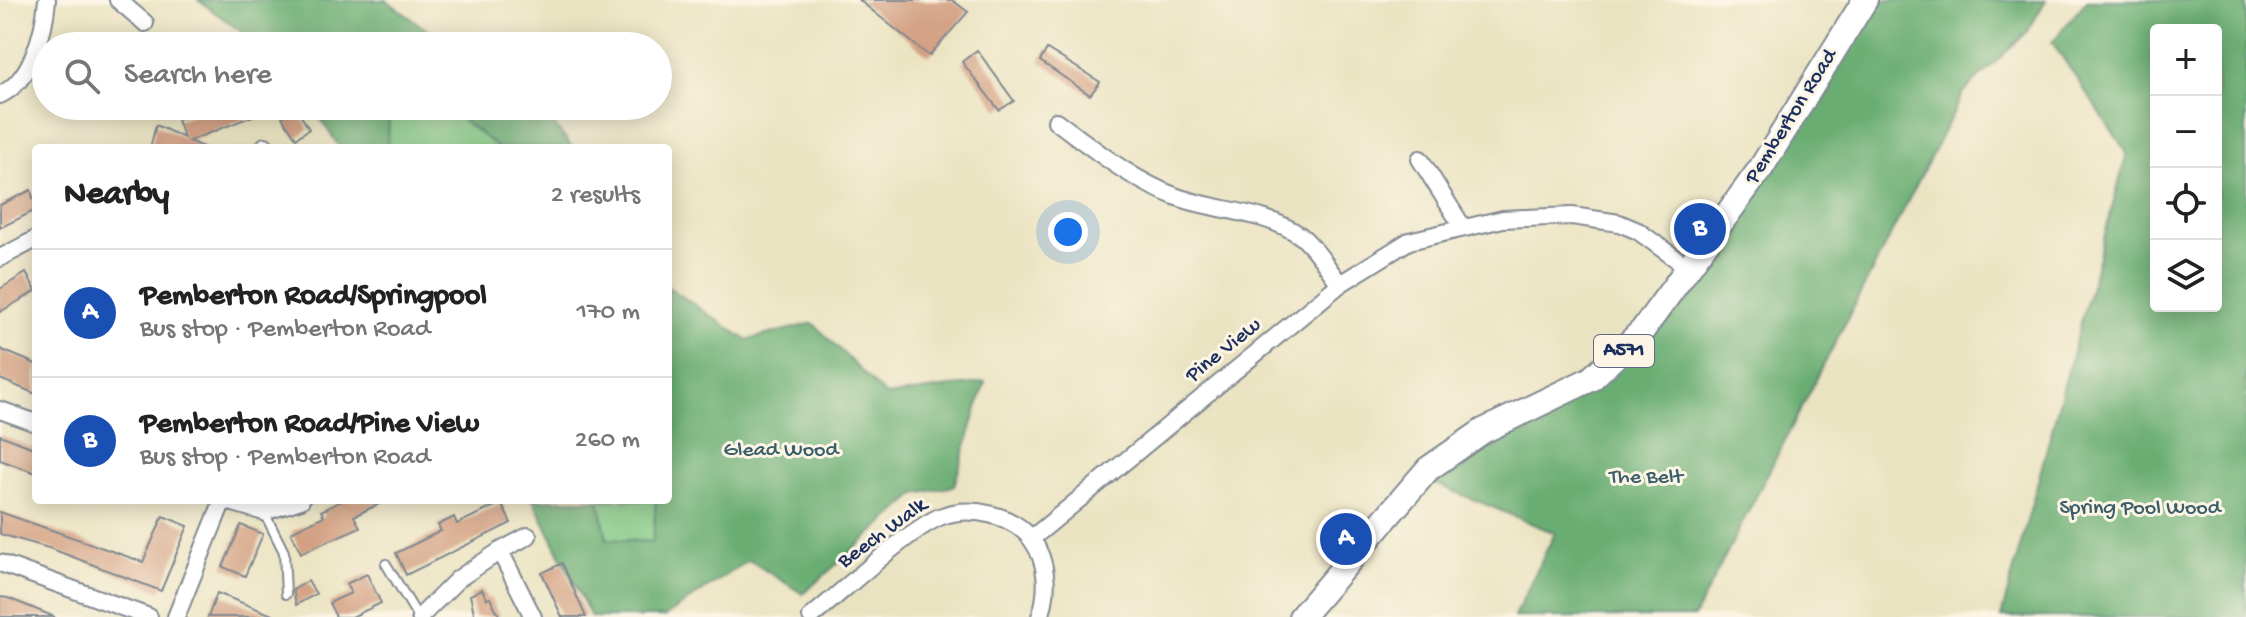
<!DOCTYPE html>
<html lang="en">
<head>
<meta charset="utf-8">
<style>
	body { margin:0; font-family:"Gochi Hand",sans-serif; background:#f2f2f2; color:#222 }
	.controls { position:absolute; right:24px; top:24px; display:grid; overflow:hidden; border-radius:8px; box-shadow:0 4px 20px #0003 }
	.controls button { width:72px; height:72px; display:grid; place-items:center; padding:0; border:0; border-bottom:2px solid #e0e0e0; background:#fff; color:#222; font:40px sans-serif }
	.you { position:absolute; left:1068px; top:232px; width:28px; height:28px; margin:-20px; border:6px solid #fff; border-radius:50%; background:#1a73e8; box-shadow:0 0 0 12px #1a73e833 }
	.badge { display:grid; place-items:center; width:52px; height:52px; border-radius:50%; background:#d1495b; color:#fff; font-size:26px; font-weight:700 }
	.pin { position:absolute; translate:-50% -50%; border:4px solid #fff; box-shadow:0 2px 8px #0006 }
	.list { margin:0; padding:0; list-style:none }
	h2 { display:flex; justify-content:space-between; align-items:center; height:104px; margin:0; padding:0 32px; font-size:34px }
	h2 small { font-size:26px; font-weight:400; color:#767676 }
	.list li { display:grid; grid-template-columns:52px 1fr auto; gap:24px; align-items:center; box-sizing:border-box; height:128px; padding:0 32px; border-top:2px solid #e0e0e0 }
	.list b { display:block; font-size:30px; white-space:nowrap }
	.list p { margin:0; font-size:26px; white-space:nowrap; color:#767676 }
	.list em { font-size:26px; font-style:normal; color:#767676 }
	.icon { flex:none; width:44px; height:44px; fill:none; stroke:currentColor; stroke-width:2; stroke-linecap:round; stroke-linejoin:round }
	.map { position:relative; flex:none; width:2246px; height:617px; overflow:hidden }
	.search { position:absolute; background:#fff; box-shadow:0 4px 20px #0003; left:32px; top:32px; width:640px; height:88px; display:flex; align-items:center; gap:20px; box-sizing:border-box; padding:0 28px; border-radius:44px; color:#767676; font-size:30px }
	.panel { position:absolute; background:#fff; box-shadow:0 4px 20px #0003; left:32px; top:144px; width:640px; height:360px; border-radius:8px }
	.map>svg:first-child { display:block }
	.green { fill:#82c985; stroke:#4e7c72; stroke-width:2 }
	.forest { fill:#69ad72; stroke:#426e68; stroke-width:2; fill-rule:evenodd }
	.building { fill:#d29e80 }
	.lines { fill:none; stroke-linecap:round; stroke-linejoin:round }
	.lane-casing { stroke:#828990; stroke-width:12 }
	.street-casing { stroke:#828990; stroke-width:20 }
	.primary-casing { stroke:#828990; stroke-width:28 }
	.lane { stroke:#fff; stroke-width:8 }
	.street { stroke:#fff; stroke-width:16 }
	.primary { stroke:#fff; stroke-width:24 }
	.labels { text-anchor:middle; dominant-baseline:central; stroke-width:6; stroke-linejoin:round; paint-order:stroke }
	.shield { fill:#fcf5e5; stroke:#5e6a86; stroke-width:2 }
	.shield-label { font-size:20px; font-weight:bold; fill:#1b2f5e }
	.street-label { font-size:22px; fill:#1b2f5e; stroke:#fcf5e5 }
	.park-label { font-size:22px; fill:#3a5d6a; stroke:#fcf5e5 }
</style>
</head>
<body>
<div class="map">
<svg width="2246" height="617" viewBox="0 0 2246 617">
	<rect width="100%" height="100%" fill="#fcf5e5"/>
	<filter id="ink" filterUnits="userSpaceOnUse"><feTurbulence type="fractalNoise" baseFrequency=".0125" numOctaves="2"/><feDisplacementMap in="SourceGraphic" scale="16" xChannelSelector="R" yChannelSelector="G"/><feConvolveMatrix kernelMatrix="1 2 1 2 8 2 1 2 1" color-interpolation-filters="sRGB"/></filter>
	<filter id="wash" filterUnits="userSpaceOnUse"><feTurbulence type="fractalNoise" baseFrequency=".006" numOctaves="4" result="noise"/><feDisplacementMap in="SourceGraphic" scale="32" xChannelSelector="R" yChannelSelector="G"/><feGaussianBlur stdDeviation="1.8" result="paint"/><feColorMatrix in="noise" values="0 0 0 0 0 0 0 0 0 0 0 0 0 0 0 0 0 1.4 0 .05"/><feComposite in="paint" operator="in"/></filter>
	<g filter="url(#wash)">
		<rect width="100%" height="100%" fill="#eae3c1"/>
		<path class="green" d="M389,106H444L499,148H388Z
			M599,500H656L653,542L607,539Z"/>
		<path class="forest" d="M198,0H386L449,46H261Z
			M1872,0H2046L2028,31L1964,92L1694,617H1514L1555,533L1431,482L1455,461L1567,405L1633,357L1675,308Z
			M2087,0H2246V617H2001L2127,153L2052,42ZM2156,30H2216V306H2156Z
			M312,106H389L388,148H340Z
			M444,106H531L549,119L573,148H499Z
			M668,287L747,340L813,323L886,396L985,382L954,486L916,494L803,594L749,560L664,617H591L533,500H599L607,539L653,542L656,500H668Z"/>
		<g id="blocks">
			<path class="building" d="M859,0H952L968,12L929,56Z
				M1047,49L1100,82L1090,95L1040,61Z
				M977,50L1014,101L999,110L962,62Z
				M215,106L276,107L189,141L205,148H150L156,125L184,138L177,120Z
				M296,108L309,129L296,138L282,117Z
				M31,190L36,210L0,228V205Z
				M26,273L36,291L0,312V289Z
				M0,349L36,364V394L0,379Z
				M0,435L36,449V473L0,460Z
				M343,500H387L354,516L360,527L301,553L291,532L324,516L321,511Z
				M501,503L511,523L406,575L396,553L441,531L438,525L454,517L457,524Z
				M0,512L143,562L163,516L188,526L161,591L52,549L0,534Z
				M241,525L263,534L245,576L223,567Z
				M562,563L586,617H562L542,573Z
				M367,574L381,603L352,617H336L329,603L351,593L346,584Z
				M308,581L316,594L296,605L293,590Z
				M482,589L487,599L490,598L500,617H475L470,595Z
				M217,593L275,616V617H208Z
				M0,597L8,598L55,617H0Z"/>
		</g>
	</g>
	<g filter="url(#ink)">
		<use href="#blocks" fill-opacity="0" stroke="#828990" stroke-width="2"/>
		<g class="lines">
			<g class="lane-casing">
				<path id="lane" d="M264,512L284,552L286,594
					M386,564L418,617"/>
			</g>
			<g class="street-casing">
				<path id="street" d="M118,0L145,23
					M0,95C32,80 44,33 47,0
					M1056,121C1094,149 1131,180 1177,197C1216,211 1266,211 1301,236C1316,248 1328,269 1340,284
					M264,148L265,146
					M1420,159L1462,226
					M0,258L36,239
					M0,410L36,423
					M223,500L264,512L301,500
					M1031,539L1340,284L1409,241L1503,219L1572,216L1619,223L1638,231L1690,269
					M500,551L528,536
					M0,563L149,617
					M176,617L223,500
					M420,617L458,579L500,551L533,617
					M811,617C841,593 910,528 942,516C971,505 1014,515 1032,540C1048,562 1049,592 1040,617"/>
			</g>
			<g class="primary-casing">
				<path id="primary" d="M1301,617L1428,469L1483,431L1591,379L1642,331L1761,168L1865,0"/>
			</g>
			<use href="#lane" class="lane"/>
			<use href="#street" class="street"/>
			<use href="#primary" class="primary"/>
		</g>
	</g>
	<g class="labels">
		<rect class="shield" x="1594" y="335" width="60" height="32" rx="6"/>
		<g class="shield-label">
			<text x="1624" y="351">A571</text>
		</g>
		<g class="street-label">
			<text transform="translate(1792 117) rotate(-58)">Pemberton Road</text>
			<text transform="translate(1224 351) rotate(-39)">Pine View</text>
			<text transform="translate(883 534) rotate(-36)">Beech Walk</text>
		</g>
		<g class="park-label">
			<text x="781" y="451">Glead Wood</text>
			<text x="1646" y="478">The Belt</text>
			<text x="2140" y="509">Spring Pool Wood</text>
		</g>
	</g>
</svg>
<div class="controls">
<button>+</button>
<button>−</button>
<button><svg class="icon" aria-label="locate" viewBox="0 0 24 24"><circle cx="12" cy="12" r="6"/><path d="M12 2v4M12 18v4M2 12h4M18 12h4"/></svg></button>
<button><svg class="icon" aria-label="layers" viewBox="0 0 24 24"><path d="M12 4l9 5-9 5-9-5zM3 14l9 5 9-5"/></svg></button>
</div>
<div class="you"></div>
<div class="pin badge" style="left:1346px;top:539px;background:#1a4fb4">A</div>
<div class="pin badge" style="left:1700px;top:229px;background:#1a4fb4">B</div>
<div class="search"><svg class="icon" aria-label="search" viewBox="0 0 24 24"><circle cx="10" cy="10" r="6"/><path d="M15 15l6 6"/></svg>Search here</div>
<section class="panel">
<h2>Nearby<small>2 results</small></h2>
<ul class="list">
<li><span class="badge" style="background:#1a4fb4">A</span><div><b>Pemberton Road/Springpool</b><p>Bus stop · Pemberton Road</p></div><em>170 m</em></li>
<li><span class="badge" style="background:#1a4fb4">B</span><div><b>Pemberton Road/Pine View</b><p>Bus stop · Pemberton Road</p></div><em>260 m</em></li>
</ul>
</section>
</div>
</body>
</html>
